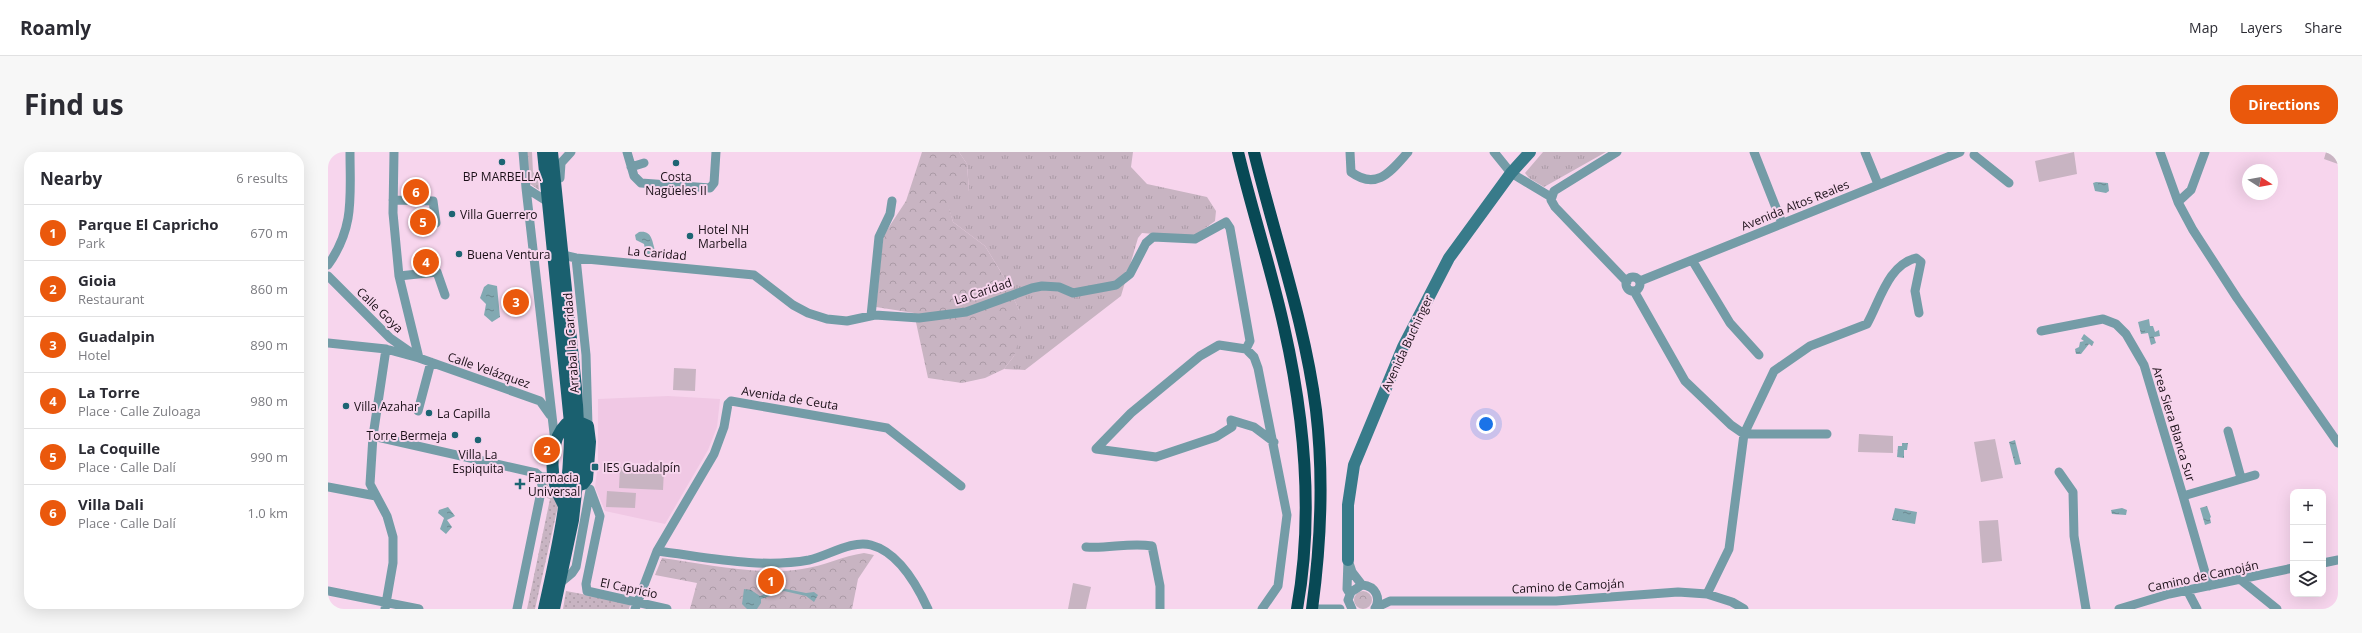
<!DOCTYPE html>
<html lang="en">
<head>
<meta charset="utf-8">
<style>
	body { margin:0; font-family:"Open Sans",sans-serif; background:#f7f7f7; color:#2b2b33 }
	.controls { position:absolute; right:12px; bottom:12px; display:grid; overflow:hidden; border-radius:8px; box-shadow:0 4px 16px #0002 }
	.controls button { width:36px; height:36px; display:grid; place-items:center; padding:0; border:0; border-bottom:1px solid #e1e1e2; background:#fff; color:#2b2b33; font:20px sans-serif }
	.compass { position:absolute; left:1914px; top:12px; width:36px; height:36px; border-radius:50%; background:#fff; box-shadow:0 4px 16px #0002; rotate:101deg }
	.you { position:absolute; left:1158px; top:272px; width:14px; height:14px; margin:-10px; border:3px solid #fff; border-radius:50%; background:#1a73e8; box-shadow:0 0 0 6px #1a73e833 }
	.badge { display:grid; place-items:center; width:26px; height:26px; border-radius:50%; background:#ea580c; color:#fff; font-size:13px; font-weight:700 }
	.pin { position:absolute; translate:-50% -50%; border:2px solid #fff; box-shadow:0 1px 4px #0006 }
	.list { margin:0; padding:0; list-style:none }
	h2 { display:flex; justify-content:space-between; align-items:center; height:52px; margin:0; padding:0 16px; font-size:17px }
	h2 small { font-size:13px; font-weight:400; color:#7c7c81 }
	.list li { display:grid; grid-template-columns:26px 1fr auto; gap:12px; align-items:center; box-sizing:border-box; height:56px; padding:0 16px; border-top:1px solid #e1e1e2 }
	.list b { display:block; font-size:15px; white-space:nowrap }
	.list p { margin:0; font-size:13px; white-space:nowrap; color:#7c7c81 }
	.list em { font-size:13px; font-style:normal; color:#7c7c81 }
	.icon { flex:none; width:22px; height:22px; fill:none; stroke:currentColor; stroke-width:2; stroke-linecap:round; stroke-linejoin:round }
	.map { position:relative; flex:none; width:2010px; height:457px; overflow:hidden; border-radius:16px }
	header { display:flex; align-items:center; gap:24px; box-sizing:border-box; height:56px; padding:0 20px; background:#fff; border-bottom:1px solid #e1e1e2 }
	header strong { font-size:19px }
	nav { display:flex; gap:22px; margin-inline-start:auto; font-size:14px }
	.intro { display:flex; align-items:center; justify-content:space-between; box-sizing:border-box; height:96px; padding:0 24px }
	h1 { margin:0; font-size:28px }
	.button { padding:10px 18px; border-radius:16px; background:#ea580c; color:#fff; font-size:14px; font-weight:700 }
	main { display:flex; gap:24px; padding:0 24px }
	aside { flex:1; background:#fff; border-radius:16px; box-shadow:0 4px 16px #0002 }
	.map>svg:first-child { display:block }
	.built { fill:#f0c8e4 }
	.grass { fill:url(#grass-tufts) }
	.forest { fill:url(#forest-crowns) }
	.garden { fill:url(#garden-dots) }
	.pitch { fill:#c8b4c2 }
	.water { fill:url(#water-ripples) }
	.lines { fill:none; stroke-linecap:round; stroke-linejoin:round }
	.street { stroke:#749ca7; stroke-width:9 }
	.secondary { stroke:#387b8a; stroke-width:12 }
	.primary { stroke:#1a606f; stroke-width:12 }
	.highway { stroke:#084955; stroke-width:12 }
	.poi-dot { fill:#1d6573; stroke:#f7d5ed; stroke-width:1.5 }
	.labels { text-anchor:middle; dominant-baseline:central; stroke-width:4; stroke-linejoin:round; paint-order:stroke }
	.poi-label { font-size:12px; fill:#1a0f17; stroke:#f7d5ed; text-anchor:start }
	.street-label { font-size:12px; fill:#1a0f17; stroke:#f7d5ed }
</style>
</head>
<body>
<header>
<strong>Roamly</strong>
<nav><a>Map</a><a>Layers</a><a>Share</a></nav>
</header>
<div class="intro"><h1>Find us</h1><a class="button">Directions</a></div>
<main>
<aside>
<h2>Nearby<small>6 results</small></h2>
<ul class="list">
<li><span class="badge">1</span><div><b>Parque El Capricho</b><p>Park</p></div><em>670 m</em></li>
<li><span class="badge">2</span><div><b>Gioia</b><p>Restaurant</p></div><em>860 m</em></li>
<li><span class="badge">3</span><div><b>Guadalpin</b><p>Hotel</p></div><em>890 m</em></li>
<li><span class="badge">4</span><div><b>La Torre</b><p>Place · Calle Zuloaga</p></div><em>980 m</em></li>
<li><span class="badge">5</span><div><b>La Coquille</b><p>Place · Calle Dalí</p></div><em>990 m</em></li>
<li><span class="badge">6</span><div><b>Villa Dali</b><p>Place · Calle Dalí</p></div><em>1.0 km</em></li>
</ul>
</aside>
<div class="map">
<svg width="2010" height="457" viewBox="0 0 2010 457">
	<defs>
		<pattern id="grass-tufts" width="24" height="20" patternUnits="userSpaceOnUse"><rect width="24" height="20" fill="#c8b4c2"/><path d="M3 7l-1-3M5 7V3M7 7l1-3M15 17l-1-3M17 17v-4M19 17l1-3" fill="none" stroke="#ab9aa6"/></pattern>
		<pattern id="forest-crowns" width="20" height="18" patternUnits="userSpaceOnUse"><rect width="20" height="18" fill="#c8b4c2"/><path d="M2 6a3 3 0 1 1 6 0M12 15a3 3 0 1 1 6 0" fill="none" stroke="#ab9aa6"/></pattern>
		<pattern id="garden-dots" width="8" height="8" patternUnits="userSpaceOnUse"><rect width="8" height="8" fill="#c8b4c2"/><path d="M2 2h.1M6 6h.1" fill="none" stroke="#ab9aa6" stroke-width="1.8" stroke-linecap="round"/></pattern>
		<pattern id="water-ripples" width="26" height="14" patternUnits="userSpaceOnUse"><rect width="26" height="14" fill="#82a9b2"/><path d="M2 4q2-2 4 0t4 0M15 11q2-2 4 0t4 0" fill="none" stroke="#6a8890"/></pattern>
	</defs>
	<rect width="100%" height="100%" fill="#f7d5ed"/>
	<path class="built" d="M340,244L392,247L389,275L380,298L337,372L277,359L267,335L270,312V247Z"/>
	<path class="grass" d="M198,0H204L205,20L210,25L211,38L201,31Z
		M631,0H805L803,15L819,32L879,45L888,59L887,69L865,85L814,81L810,86L793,144L697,218L676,217L686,204L691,158L676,125L657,94L625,70L616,40L623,35L641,39L639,12Z
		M1215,0H1278L1216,35L1201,26L1197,21Z"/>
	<path class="forest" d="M594,0H631L639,12L641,40L623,36L617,40L625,70L657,94L676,125L691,158L693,181L686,204L676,217L657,226L634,231L600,226L586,161L548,155L555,84L578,49Z
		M536,401L546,403L530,427L524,457H362L369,431L327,423L334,406C379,412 429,424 474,417C496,414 515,404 536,401Z
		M1026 448a9 9 0 1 1 18 0a9 9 0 1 1-18 0Z"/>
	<path class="garden" d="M217,331H219L230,354L207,457H199L222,347L216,345Z
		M238,439L302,451L301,457H235Z"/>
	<path class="pitch" d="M1746,0L1749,22L1711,30L1707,9Z
		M1998,0H2010V12L1996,7Z
		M346,216L368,217L367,239L345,238Z
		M1531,282L1565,284V301L1530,300Z
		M1667,287L1675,326L1653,330L1646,290Z
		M292,315L336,317L335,338L291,336Z
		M279,339L308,341L307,356L278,355Z
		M1670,368L1674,409L1654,411L1651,369Z
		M745,431L763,435L758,457H740Z"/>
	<path class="water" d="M1768,30L1780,31L1781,39L1778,41L1767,39L1765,31Z
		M311,80C324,78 324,89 327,98L325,103L318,102L316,92L308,88L307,83Z
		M160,132L169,134L172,165L164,170L156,163L158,152L152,146L156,135Z
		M1821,167L1822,174H1825L1827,180L1831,178L1832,184L1826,185L1828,191L1823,193L1820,181L1813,182L1810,170Z
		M1756,182L1766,190L1764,194L1761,192L1753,202H1748L1747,197L1751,195L1752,190L1756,189L1753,187Z
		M1687,288L1693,312L1687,313L1681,290Z
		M1574,291H1580L1579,298H1576V306L1569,305L1570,294H1574Z
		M1879,354L1883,365L1882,366L1883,371L1877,373L1872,356Z
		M120,355L127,364L119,368L124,375L118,382L112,377L116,366L110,361L111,358Z
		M1567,356L1589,360L1587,372L1564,368Z
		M1794,356L1799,358L1798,363L1784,362L1783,358Z
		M453,436L478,441L486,440L490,443L486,450L478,444L456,439L433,447V451L429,457H419L414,452L416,437L423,438L432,444Z"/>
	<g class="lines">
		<path class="street" d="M66,0L65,61L71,124L91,206
			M195,0L198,36L220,50
			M299,0L306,24L313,31L382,36L386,31L388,0
			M1022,0L1023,20C1049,39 1063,19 1080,0
			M1166,0L1183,21L1223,45
			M1289,0L1226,39L1223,48L1227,55L1299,130
			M1426,0L1454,71
			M1537,0L1550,32
			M1832,0L1850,50L1865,78L1909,146L2010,291
			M1646,3L1681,31
			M303,15L316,11
			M232,26L233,11L243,0
			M198,36L227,290
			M65,48L105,49L108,71
			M1850,50L1863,38L1877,0
			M235,103L248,106L426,123L465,153L480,161L499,167L519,169L547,163L591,166L638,160L704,136L714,134L731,135L745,141L788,133L802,122L818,91L825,85L867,87L898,70L902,76L922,189L918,197
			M248,106L258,203L260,274
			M1364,108L1402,171L1431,203
			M0,113C27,75 22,44 22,0
			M0,124L62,186L85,202
			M71,124L109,120L117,143
			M1298 132a7 7 0 1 1 14 0a7 7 0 1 1-14 0Z
			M1312,129L1632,0
			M1306,139L1357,229L1403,273L1416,282H1499
			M543,164L551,85L562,62L564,49
			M1713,179L1775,167L1788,172L1798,182L1816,213L1855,344L1927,323
			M0,191L58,197L91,206L212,249L222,263
			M90,259L103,210
			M1900,279L1913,326
			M45,284L208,321L213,325H226
			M1731,320L1745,340L1746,384L1758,457
			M0,335L48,344
			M262,337L272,364L258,432L259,439L339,457
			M1855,344L1881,434
			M758,395C780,397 802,390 824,394L832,434V457
			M329,399C378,405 432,417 481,408C500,404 523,388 543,393C570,400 589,433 600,457
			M1020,408L1019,437L1022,442
			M1020,408L1024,420L1034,433
			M1995,411L2010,408
			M1913,428L1949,457
			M232,431L244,421L248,415L262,338
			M1859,438L1869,457
			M0,439L91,457
			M1379,442L1401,397L1416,282L1446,219L1482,194L1539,172C1552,149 1560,113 1588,106L1593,110L1587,139L1591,161
			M1047,456L1062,449H1228L1350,440L1379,442L1404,450L1416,457
			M57,457L65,411V385L59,364L42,332L45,284L58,197
			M189,457L214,335L213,325
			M307,457L329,399L386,302L396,275L400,252L403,249L559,276L633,334
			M934,457L950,434L959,363L930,216L926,205L918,197L891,193L872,204L803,261L768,297L828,305L888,285L904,275L903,268L926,275L946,290
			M988,457H1012
			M1024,457L1020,448L1023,440L1034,433C1048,434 1053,446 1047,457
			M1791,457L1841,442L1965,416"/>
		<path class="secondary" d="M1020,408V353L1026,313L1075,195L1121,106L1183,21L1202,0"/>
		<path class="primary" d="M215,0L242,271C243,335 230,395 216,457
			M224,0L248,236L252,303L245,368L226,457
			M226,325C233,333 245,336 255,332L259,327L262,290L260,274L251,270L238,272C223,287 222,317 228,336C230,343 234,349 237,356"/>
		<path class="highway" d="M910,0C924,59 943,116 956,175C977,268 986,363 969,457
			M926,0C947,86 977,171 988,258C996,325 993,391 984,457"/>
	</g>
	<g class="poi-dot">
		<circle cx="174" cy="10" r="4"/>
		<circle cx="348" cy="11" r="4"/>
		<circle cx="124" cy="62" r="4"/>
		<circle cx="362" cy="84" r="4"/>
		<circle cx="131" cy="102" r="4"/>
		<circle cx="18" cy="254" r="4"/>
		<circle cx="101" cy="261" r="4"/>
		<circle cx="127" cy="283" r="4"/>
		<circle cx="150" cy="288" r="4"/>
		<rect x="263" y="311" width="8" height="8" rx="2"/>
		<path d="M190 326h4v4h4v4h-4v4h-4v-4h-4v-4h4z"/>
	</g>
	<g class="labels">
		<g class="poi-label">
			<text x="174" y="24" text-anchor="middle">BP MARBELLA</text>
			<text x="348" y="24" text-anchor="middle">Costa<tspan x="348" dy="14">Nagüeles II</tspan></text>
			<text x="132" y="62">Villa Guerrero</text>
			<text x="370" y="77">Hotel NH<tspan x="370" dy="14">Marbella</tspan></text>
			<text x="139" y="102">Buena Ventura</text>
			<text x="26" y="254">Villa Azahar</text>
			<text x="109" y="261">La Capilla</text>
			<text x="119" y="283" text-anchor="end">Torre Bermeja</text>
			<text x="150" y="302" text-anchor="middle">Villa La<tspan x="150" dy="14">Espiquita</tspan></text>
			<text x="275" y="315">IES Guadalpín</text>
			<text x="200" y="325">Farmacia<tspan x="200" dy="14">Universal</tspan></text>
		</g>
		<g class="street-label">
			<text transform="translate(1467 53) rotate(-22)">Avenida Altos Reales</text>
			<text transform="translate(329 101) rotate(5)">La Caridad</text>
			<text transform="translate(655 139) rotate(-18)">La Caridad</text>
			<text transform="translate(52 158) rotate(44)">Calle Goya</text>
			<text transform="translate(243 191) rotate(-94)">Arrabal la Caridad</text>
			<text transform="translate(1079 191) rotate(-65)">Avenida Buchinger</text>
			<text transform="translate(161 218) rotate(19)">Calle Velázquez</text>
			<text transform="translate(462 246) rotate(9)">Avenida de Ceuta</text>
			<text transform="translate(1846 272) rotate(73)">Area Siera Blanca Sur</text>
			<text transform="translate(1875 424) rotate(-12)">Camino de Camoján</text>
			<text transform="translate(1240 434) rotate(-3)">Camino de Camoján</text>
			<text transform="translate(301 436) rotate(12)">El Capricio</text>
		</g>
	</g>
</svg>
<div class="controls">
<button>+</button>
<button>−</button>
<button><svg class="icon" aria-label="layers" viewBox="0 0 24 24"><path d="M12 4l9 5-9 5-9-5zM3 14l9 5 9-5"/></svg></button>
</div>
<svg class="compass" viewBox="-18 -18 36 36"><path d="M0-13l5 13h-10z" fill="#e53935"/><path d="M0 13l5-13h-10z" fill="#7c7c81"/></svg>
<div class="you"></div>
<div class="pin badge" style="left:443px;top:429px">1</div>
<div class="pin badge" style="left:219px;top:298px">2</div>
<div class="pin badge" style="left:188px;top:150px">3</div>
<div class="pin badge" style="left:98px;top:110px">4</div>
<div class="pin badge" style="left:95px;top:70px">5</div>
<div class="pin badge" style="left:88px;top:40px">6</div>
</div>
</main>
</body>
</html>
